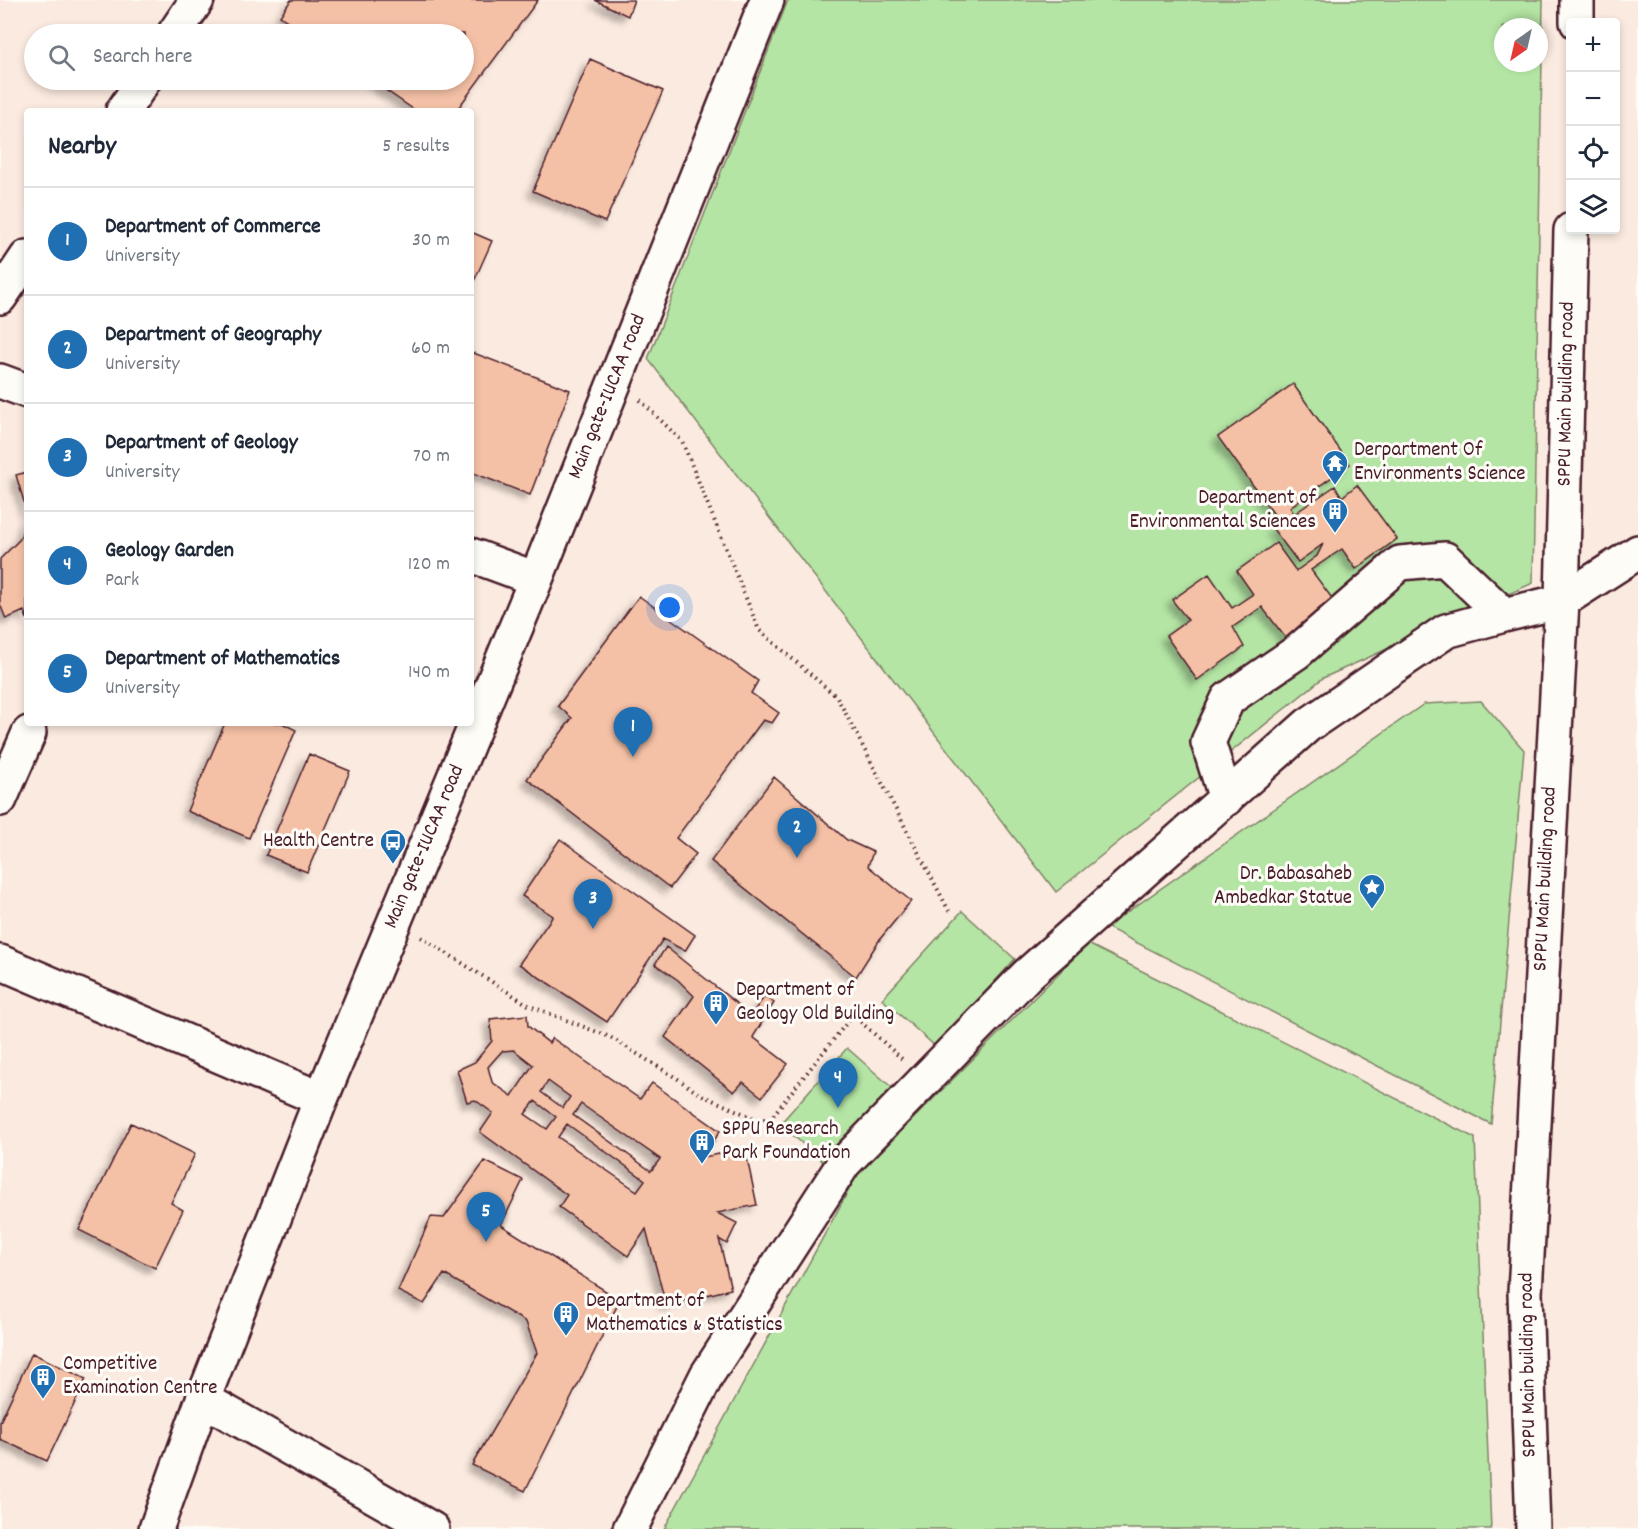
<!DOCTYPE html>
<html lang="en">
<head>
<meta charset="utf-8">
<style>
	body { margin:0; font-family:Dekko,sans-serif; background:#f2f2f3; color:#1f2937 }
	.controls { position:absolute; right:18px; top:18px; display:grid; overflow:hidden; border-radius:6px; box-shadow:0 3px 9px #0003 }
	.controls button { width:54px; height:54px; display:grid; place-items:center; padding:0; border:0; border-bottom:2px solid #e0e1e3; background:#fff; color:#1f2937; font:30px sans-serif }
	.compass { position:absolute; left:1494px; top:18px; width:54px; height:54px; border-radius:50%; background:#fff; box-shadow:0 3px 9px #0003; rotate:214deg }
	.you { position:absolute; left:670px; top:608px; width:21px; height:21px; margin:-15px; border:4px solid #fff; border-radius:50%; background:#1a73e8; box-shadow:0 0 0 9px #1a73e833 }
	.badge { display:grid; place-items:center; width:39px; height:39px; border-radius:50%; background:#1f6fb2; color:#fff; font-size:20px; font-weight:700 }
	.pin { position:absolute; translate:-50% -50px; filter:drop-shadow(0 2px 3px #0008) }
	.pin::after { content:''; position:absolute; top:32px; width:21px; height:18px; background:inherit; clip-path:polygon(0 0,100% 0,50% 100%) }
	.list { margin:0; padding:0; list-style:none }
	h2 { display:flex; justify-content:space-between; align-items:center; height:78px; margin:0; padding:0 24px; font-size:26px }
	h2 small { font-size:20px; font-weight:400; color:#747a83 }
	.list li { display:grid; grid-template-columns:39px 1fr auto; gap:18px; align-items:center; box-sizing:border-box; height:108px; padding:0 24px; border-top:2px solid #e0e1e3 }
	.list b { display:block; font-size:22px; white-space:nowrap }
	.list p { margin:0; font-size:20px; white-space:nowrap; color:#747a83 }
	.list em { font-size:20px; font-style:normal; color:#747a83 }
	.icon { flex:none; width:33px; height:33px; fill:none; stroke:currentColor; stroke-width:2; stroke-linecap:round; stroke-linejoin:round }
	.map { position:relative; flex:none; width:1638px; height:1529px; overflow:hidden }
	.search { position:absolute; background:#fff; box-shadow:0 3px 9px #0003; left:24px; top:24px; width:450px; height:66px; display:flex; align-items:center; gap:15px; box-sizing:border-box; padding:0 21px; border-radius:33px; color:#747a83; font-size:22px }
	.panel { position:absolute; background:#fff; box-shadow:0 3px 9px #0003; left:24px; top:108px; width:450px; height:618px; border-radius:6px }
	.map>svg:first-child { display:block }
	.built { fill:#fbeadf; fill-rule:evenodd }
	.green { fill:#b4e5a4; stroke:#7f8268; stroke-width:1.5; fill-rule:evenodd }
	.building { fill:#f5c1a6; stroke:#4a1f2b; stroke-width:1.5; fill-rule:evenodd; filter:url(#shadow) }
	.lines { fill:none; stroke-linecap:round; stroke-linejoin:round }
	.minor-casing { stroke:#4a1f2b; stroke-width:38 }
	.path { stroke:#4a1f2b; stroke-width:4; stroke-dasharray:1.5 4.5; stroke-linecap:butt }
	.minor { stroke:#fdfcf7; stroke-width:33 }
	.labels { text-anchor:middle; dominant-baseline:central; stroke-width:6; stroke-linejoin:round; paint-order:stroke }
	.street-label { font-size:21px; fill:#4a1f2b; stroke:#fdfcf7 }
	.poi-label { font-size:21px; fill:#4a1f2b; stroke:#fdfcf7; text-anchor:start }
</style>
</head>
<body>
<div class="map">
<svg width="1638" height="1529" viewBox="0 0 1638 1529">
	<defs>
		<filter id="shadow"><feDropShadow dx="-5.5" dy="5.5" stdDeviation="3" flood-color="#0004"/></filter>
	</defs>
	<rect width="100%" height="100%" fill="#fdfcf7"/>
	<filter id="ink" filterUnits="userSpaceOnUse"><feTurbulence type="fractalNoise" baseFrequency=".0167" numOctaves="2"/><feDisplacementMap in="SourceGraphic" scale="12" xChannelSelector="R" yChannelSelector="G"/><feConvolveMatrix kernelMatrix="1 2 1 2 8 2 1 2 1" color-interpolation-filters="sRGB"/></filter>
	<g filter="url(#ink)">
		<path class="built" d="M0,0H1638V1529H0ZM1570,22H1616V230H1570ZM1503,27H1539V63H1503ZM34,34H464V80H34ZM27,111H471V723H27Z"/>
		<path class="green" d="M788,0H1543L1533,583L1323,678L1056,892L648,359ZM1503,27H1539V63H1503Z
			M1481,701L1524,750L1491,1124L1106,927L1424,704Z
			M962,911L1015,959L936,1047L882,999Z
			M1088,944L1475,1138L1491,1529H664L857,1175Z
			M847,1048L896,1091L829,1167L780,1124Z"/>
		<path class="building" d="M291,0H538L456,111H416L371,80H464V34H307L280,16Z
			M595,0H634L628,16Z
			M590,59L663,91L605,222L533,191Z
			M471,232L492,241L471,288Z
			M471,352L570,390L530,495L471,472Z
			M1293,384L1350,464L1290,507L1294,514L1335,486L1342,497L1357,485L1397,539L1356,569L1342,549L1311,570L1340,609L1291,645L1262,607L1233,627L1244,647L1197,680L1166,636L1188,620L1172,600L1209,574L1232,608L1253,594L1237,571L1276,543L1296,571L1317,556L1323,544L1298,562L1273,529L1281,524L1218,437Z
			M27,472V512L16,475Z
			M27,517V619L24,611L6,619L0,604V559L20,539Z
			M639,596L758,681L751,693L779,713L772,723L763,720L676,838L696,854L670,888L527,779L572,718L558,706Z
			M225,723H282L296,730L249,838L187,811Z
			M309,754L350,771L307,872L266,855Z
			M774,777L847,840L873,852L868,866L911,901L880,939L856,977L711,861Z
			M560,839L695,935L685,951L663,939L607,1022L519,964L553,916L522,896Z
			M666,947L751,1015L765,996L774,1003L753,1037L788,1064L762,1097L743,1082L734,1092L665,1037L694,996L678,980L655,964Z
			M527,1015L528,1026L549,1043L552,1038L640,1099L652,1083L720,1131L704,1157L745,1149L757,1205L717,1213L737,1223L727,1244L719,1239L731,1289L666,1305L646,1229L628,1256L559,1207L567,1195L480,1132L493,1113L475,1100L467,1102L457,1070L475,1062L492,1041L490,1019ZM514,1050L533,1065L512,1096L492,1082L488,1067L502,1051ZM548,1081L570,1097L563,1108L541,1092ZM535,1101L556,1117L547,1129L525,1114ZM581,1104L660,1159L651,1171L573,1115ZM567,1124L645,1180L637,1191L558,1137Z
			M131,1123L195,1154L171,1203L183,1210L155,1268L79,1230Z
			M485,1161L523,1180L501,1225L620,1300L525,1491L472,1465L537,1353L526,1322L444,1274L424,1304L398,1291L431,1217L444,1218Z
			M32,1353L86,1379L47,1461L0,1439V1422Z"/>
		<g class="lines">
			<g class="minor-casing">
				<path id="minor" d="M1577,22V0
					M174,34L197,0
					M123,111L144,80
					M0,297L27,257
					M0,381L27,391
					M471,555L536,579
					M0,799L29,733
					M1226,799L1208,742L1228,699L1297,652L1400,563L1445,559L1504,615
					M0,962L321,1099
					M203,1399L432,1529
					M156,1529L203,1399L321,1099L536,579L767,0
					M630,1529L707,1375L844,1163L1027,975L1308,725L1446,631L1504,615L1562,601L1638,552
					M1533,1529L1525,1293L1562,601L1571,230"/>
			</g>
			<path class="path" d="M640,400L682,441L759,630L837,697L949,911
				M421,937L530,1006L610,1037L678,1079L699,1094L756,1119H770L853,1015L902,1059"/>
			<use href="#minor" class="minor"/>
		</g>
	</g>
	<defs>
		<g id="temple-pin" transform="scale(1.35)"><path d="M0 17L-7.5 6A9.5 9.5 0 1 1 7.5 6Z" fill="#1f6fb2" stroke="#fdfcf7"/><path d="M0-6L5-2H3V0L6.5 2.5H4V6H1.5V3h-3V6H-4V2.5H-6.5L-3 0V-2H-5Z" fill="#fff"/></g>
		<g id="building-pin" transform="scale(1.35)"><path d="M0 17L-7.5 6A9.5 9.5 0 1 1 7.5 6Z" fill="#1f6fb2" stroke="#fdfcf7"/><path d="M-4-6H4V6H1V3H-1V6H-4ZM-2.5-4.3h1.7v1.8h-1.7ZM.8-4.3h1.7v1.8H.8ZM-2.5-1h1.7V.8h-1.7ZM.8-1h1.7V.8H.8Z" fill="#fff"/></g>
		<g id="bus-pin" transform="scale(1.35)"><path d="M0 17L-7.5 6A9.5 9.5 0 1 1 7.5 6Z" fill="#1f6fb2" stroke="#fdfcf7"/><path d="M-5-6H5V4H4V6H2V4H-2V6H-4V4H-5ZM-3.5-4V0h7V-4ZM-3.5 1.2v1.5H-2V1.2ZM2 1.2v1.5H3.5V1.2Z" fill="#fff"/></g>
		<g id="sight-pin" transform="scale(1.35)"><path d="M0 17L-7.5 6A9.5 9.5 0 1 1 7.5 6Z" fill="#1f6fb2" stroke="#fdfcf7"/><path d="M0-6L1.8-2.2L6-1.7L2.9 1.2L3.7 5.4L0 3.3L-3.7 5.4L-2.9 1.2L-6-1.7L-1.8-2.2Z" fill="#fff"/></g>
	</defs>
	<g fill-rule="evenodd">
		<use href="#temple-pin" x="1335" y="463"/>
		<use href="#building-pin" x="1335" y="511"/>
		<use href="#bus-pin" x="393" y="842"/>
		<use href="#sight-pin" x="1372" y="887"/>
		<use href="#building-pin" x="716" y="1003"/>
		<use href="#building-pin" x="702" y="1142"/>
		<use href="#building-pin" x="566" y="1314"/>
		<use href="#building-pin" x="43" y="1377"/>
	</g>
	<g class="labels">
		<g class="street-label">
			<text transform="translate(1567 394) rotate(-89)">SPPU Main building road</text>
			<text transform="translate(608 397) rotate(-68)">Main gate-IUCAA road</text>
			<text transform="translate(425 847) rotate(-67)">Main gate-IUCAA road</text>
			<text transform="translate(1546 879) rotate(-87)">SPPU Main building road</text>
			<text transform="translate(1529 1365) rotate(-91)">SPPU Main building road</text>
		</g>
		<g class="poi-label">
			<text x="1354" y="451">Derpartment Of<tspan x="1354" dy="24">Environments Science</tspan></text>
			<text x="1316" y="499" text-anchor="end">Department of<tspan x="1316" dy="24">Environmental Sciences</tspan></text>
			<text x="374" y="842" text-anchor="end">Health Centre</text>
			<text x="1352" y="875" text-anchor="end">Dr. Babasaheb<tspan x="1352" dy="24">Ambedkar Statue</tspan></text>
			<text x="736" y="991">Department of<tspan x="736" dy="24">Geology Old Building</tspan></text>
			<text x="722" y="1130">SPPU Research<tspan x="722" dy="24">Park Foundation</tspan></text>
			<text x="586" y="1302">Department of<tspan x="586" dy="24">Mathematics &amp; Statistics</tspan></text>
			<text x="63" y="1365">Competitive<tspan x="63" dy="24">Examination Centre</tspan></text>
		</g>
	</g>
</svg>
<div class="controls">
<button>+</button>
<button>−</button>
<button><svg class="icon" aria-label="locate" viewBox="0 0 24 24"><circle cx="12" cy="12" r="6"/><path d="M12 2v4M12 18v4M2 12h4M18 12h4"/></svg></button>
<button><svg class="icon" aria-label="layers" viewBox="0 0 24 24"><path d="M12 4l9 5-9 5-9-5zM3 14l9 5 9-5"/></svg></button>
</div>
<svg class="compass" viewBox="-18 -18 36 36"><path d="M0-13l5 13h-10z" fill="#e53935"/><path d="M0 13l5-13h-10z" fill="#747a83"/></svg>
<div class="you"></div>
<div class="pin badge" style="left:633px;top:757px">1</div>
<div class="pin badge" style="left:797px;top:858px">2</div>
<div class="pin badge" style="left:593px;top:929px">3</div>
<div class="pin badge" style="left:838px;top:1108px">4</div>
<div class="pin badge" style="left:486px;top:1242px">5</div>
<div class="search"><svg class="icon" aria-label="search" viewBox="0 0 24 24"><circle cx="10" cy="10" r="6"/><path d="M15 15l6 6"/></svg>Search here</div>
<section class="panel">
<h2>Nearby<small>5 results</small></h2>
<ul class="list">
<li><span class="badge">1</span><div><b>Department of Commerce</b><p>University</p></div><em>30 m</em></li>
<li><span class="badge">2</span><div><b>Department of Geography</b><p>University</p></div><em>60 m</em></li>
<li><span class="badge">3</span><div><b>Department of Geology</b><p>University</p></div><em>70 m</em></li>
<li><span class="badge">4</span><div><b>Geology Garden</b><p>Park</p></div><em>120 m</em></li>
<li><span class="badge">5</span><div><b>Department of Mathematics</b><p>University</p></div><em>140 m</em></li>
</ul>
</section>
</div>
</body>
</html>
